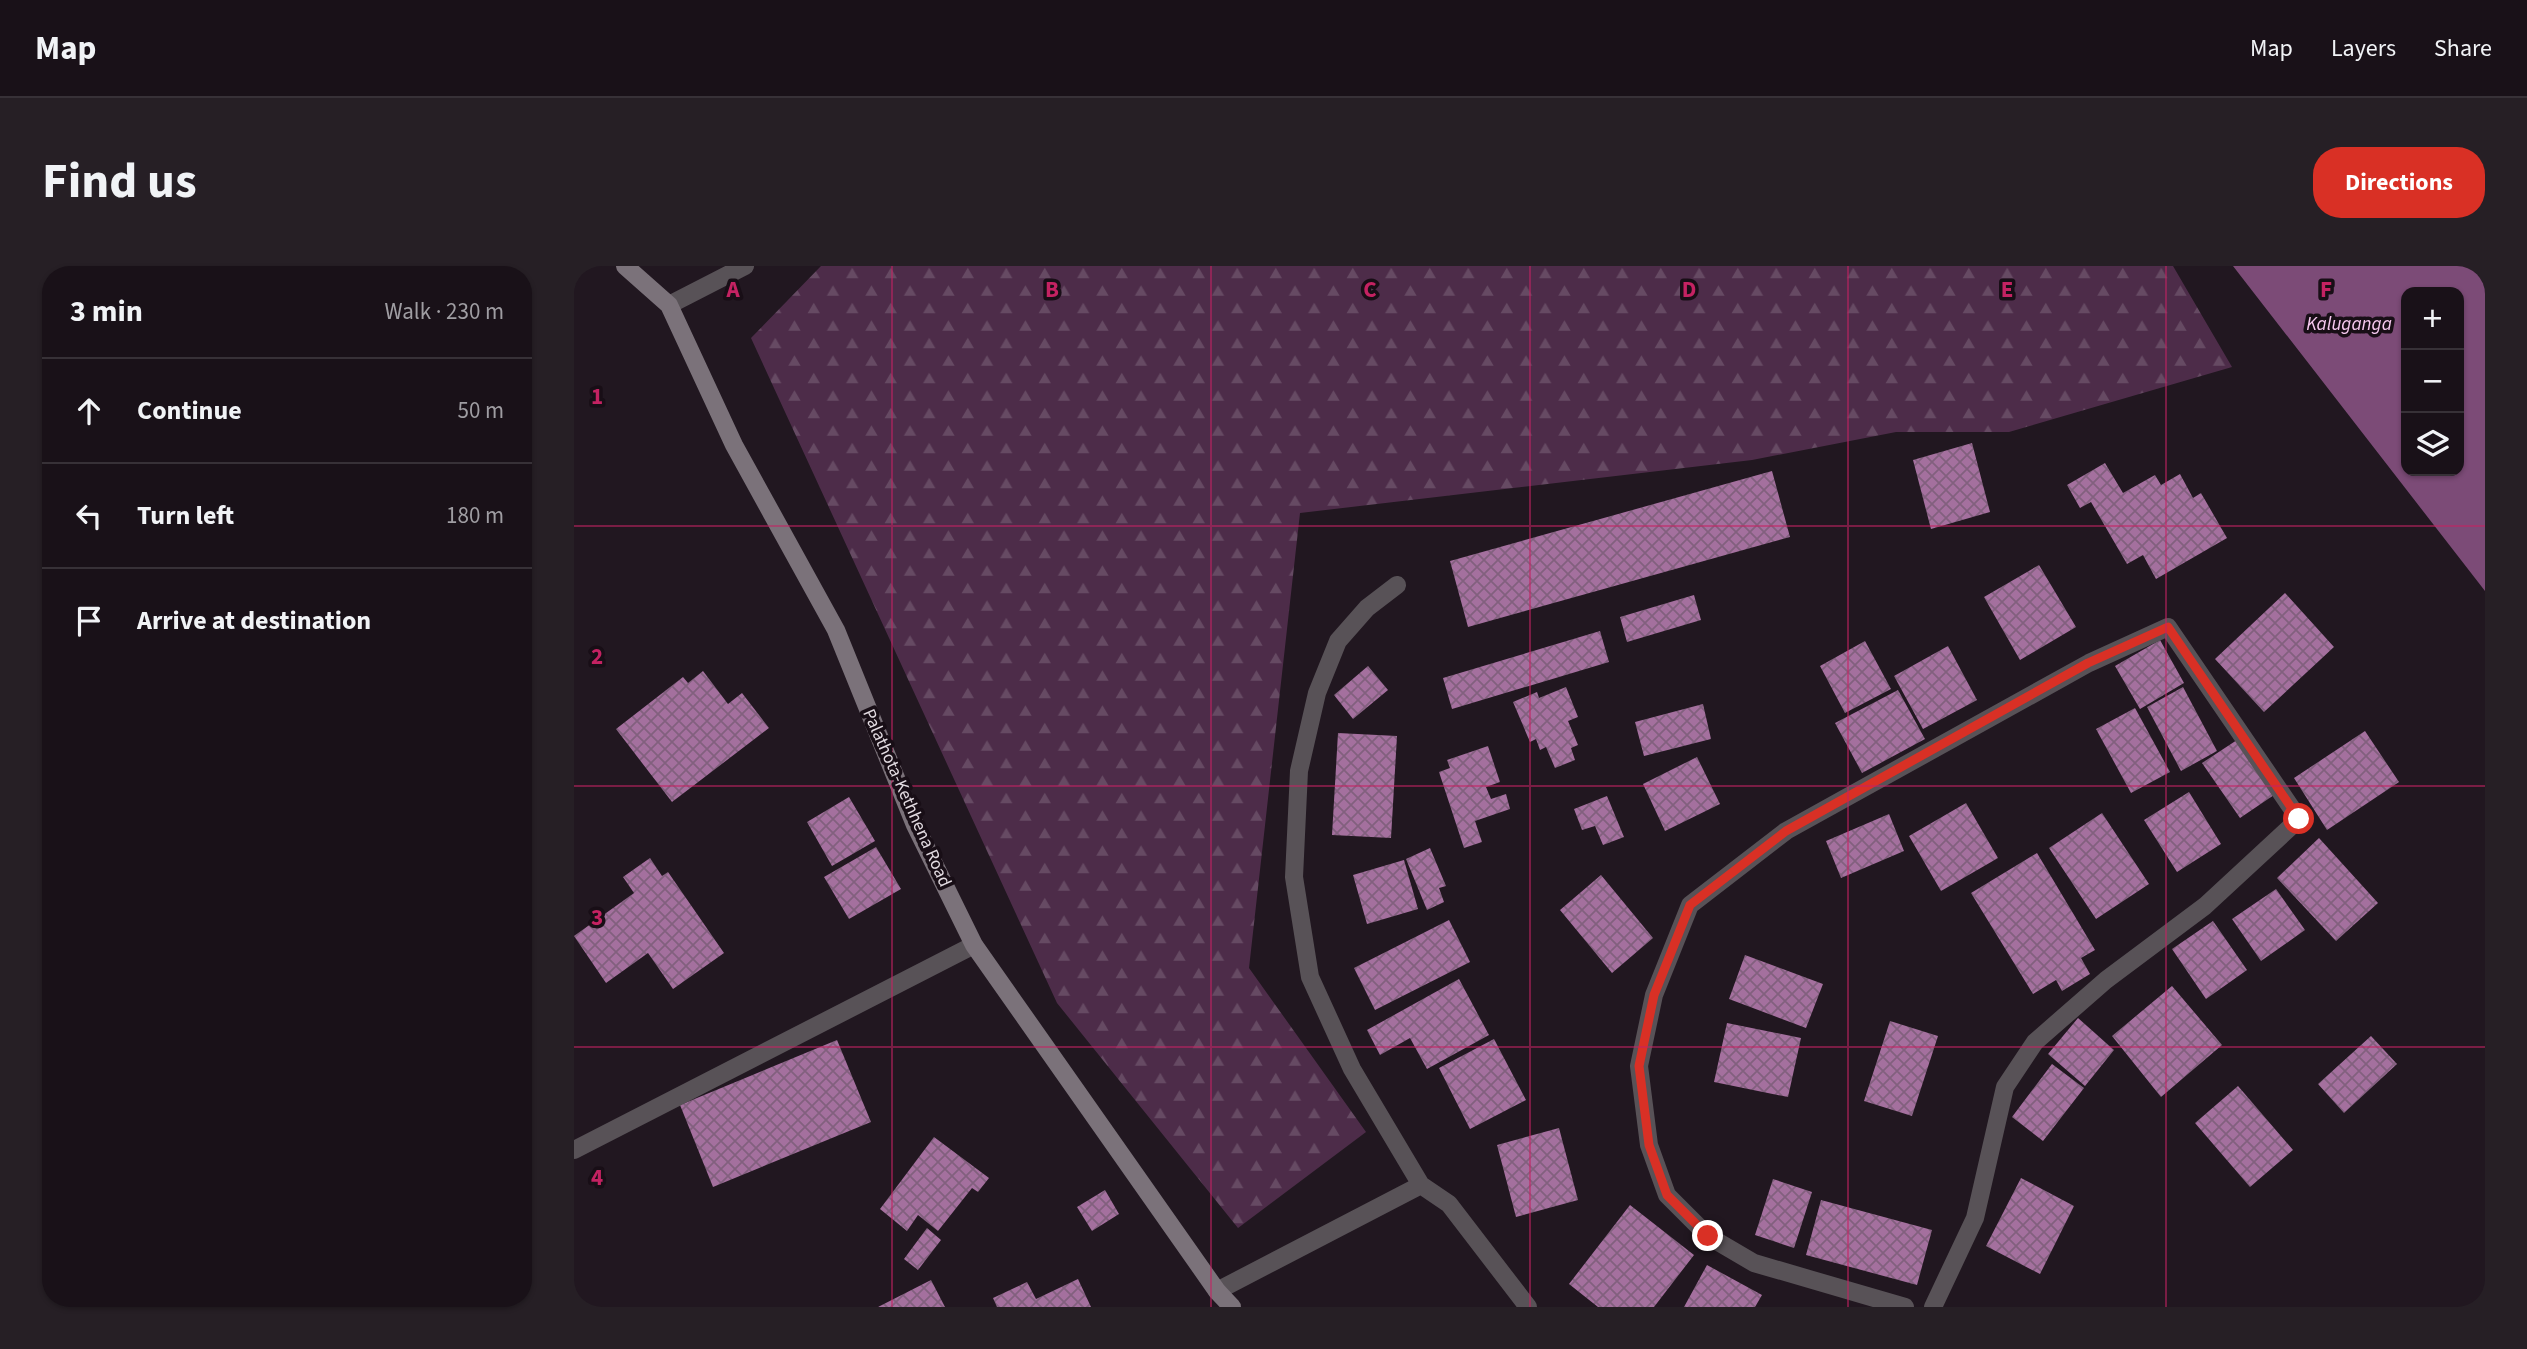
<!DOCTYPE html>
<html lang="en">
<head>
<meta charset="utf-8">
<style>
	body { margin:0; font-family:"Source Sans 3",sans-serif; background:#261f25; color:#f1f3f6 }
	.controls { position:absolute; right:21px; top:21px; display:grid; overflow:hidden; border-radius:14px; box-shadow:0 2px 5px #0004 }
	.controls button { width:63px; height:63px; display:grid; place-items:center; padding:0; border:0; border-bottom:2px solid #373137; background:#191118; color:#f1f3f6; font:35px sans-serif }
	.stop { position:absolute; width:21px; height:21px; margin:-16px; border:5px solid #d93025; border-radius:50%; background:#fff }
	.stop.end { background:#d93025; border-color:#fff; box-shadow:0 2px 7px #0008 }
	.list { margin:0; padding:0; list-style:none }
	h2 { display:flex; justify-content:space-between; align-items:center; height:91px; margin:0; padding:0 28px; font-size:30px }
	h2 small { font-size:23px; font-weight:400; color:#9f9da2 }
	.list li { display:grid; grid-template-columns:46px 1fr auto; gap:21px; align-items:center; box-sizing:border-box; height:105px; padding:0 28px; border-top:2px solid #373137 }
	.list b { display:block; font-size:26px; white-space:nowrap }
	.list em { font-size:23px; font-style:normal; color:#9f9da2 }
	.icon { flex:none; width:38px; height:38px; fill:none; stroke:currentColor; stroke-width:2; stroke-linecap:round; stroke-linejoin:round }
	.map { position:relative; flex:none; width:1911px; height:1041px; overflow:hidden; border-radius:28px }
	header { display:flex; align-items:center; gap:42px; box-sizing:border-box; height:98px; padding:0 35px; background:#191118; border-bottom:2px solid #373137 }
	header strong { font-size:33px }
	nav { display:flex; gap:38px; margin-inline-start:auto; font-size:24px }
	.intro { display:flex; align-items:center; justify-content:space-between; box-sizing:border-box; height:168px; padding:0 42px }
	h1 { margin:0; font-size:49px }
	.button { padding:18px 32px; border-radius:28px; background:#d93025; color:#fff; font-size:24px; font-weight:700 }
	main { display:flex; gap:42px; padding:0 42px }
	aside { flex:1; background:#191118; border-radius:28px; box-shadow:0 2px 5px #0004 }
	.map>svg:first-child { display:block }
	.forest { fill:url(#forest-firs) }
	.water { fill:#7c4b77; fill-rule:evenodd }
	.building { fill:url(#building-cross-hatch) }
	.lines { fill:none; stroke-linecap:round; stroke-linejoin:round }
	.street { stroke:#585257; stroke-width:18 }
	.secondary { stroke:#7b727a; stroke-width:18 }
	.route { stroke:#d93025; stroke-width:9 }
	.grid { fill:none; stroke:#c42262; stroke-width:2; stroke-opacity:0.55 }
	.labels { text-anchor:middle; dominant-baseline:central; stroke-width:7; stroke-linejoin:round; paint-order:stroke }
	.street-label { font-size:18px; fill:#e3dce2; stroke:#180e16 }
	.water-label { font-size:19px; font-style:italic; fill:#f8caf1; stroke:#180e16 }
	.grid-label { font-size:23px; text-anchor:middle; font-weight:bold; fill:#c42262; stroke:#180e16; stroke-width:7; stroke-linejoin:round; paint-order:stroke }
</style>
</head>
<body>
<header>
<strong>Map</strong>
<nav><a>Map</a><a>Layers</a><a>Share</a></nav>
</header>
<div class="intro"><h1>Find us</h1><a class="button">Directions</a></div>
<main>
<aside>
<h2>3 min<small>Walk · 230 m</small></h2>
<ul class="list">
<li><svg class="icon" aria-label="ahead" viewBox="0 0 24 24"><path d="M12 20V5M6 11l6-6 6 6"/></svg><div><b>Continue</b></div><em>50 m</em></li>
<li><svg class="icon" aria-label="left" viewBox="0 0 24 24"><path d="M17 20v-9H6M10 6l-5 5 5 5"/></svg><div><b>Turn left</b></div><em>180 m</em></li>
<li><svg class="icon" aria-label="arrive" viewBox="0 0 24 24"><path d="M6 21V4h12l-3 4 3 4H6"/></svg><div><b>Arrive at destination</b></div></li>
</ul>
</aside>
<div class="map">
<svg width="1911" height="1041" viewBox="0 0 1911 1041">
	<defs>
		<pattern id="forest-firs" width="22" height="20" patternUnits="userSpaceOnUse" patternTransform="scale(1.75)"><rect width="22" height="20" fill="#4d2c49"/><path d="M5 1l3.5 6h-7zM16 11l3.5 6h-7z" fill="#664a63"/></pattern>
		<pattern id="building-cross-hatch" width="8" height="8" patternUnits="userSpaceOnUse" patternTransform="scale(1.75)"><rect width="8" height="8" fill="#a4709e"/><path d="M0 0l8 8M0 8l8-8" fill="none" stroke="#82607e"/></pattern>
	</defs>
	<rect width="100%" height="100%" fill="#211720"/>
	<path class="forest" d="M247,0H1599L1658,101L1435,166H1322L1178,194L726,247L675,702L792,866L664,962L483,737L177,72Z"/>
	<path class="water" d="M1659,0H1911V325ZM1832,26H1885V205H1832Z"/>
	<path class="building" d="M1398,177L1416,246L1357,263L1339,194Z
		M1531,197L1549,227L1581,209L1587,219L1606,208L1619,232L1627,227L1653,272L1582,313L1569,289L1553,298L1517,236L1506,242L1493,219Z
		M1198,205L1216,271L894,361L876,295Z
		M1465,299L1502,361L1446,394L1410,331Z
		M1711,327L1760,381L1690,446L1641,393Z
		M1120,329L1127,354L1053,376L1046,351Z
		M1026,365L1035,396L878,443L869,412Z
		M1586,374L1610,417L1566,443L1541,400Z
		M1291,375L1317,423L1271,447L1246,400Z
		M1374,380L1403,434L1349,463L1320,410Z
		M794,400L814,424L779,453L760,429Z
		M129,405L154,438L168,427L195,462L98,536L42,463L109,411L114,417Z
		M992,421L1004,451L994,455L1004,479L997,482L1001,494L981,502L972,481L966,484L962,473L956,476L939,436L963,426L965,432Z
		M1609,421L1643,485L1607,505L1573,441Z
		M1324,424L1351,473L1288,507L1261,457Z
		M1129,438L1137,473L1070,490L1061,456Z
		M1561,442L1596,506L1557,527L1522,463Z
		M1791,465L1825,516L1753,564L1720,512Z
		M764,467L823,470L817,572L758,569Z
		M1663,474L1700,529L1666,552L1628,497Z
		M914,480L926,516L912,521L917,533L932,528L936,543L901,555L908,576L890,582L865,506L876,502L873,494Z
		M1123,491L1146,538L1091,565L1069,518Z
		M1615,526L1647,578L1603,606L1570,554Z
		M1033,530L1050,571L1029,579L1021,560L1008,564L1000,543Z
		M275,531L301,575L258,600L233,556Z
		M1392,537L1424,592L1367,625L1335,570Z
		M1528,547L1575,618L1522,653L1475,582Z
		M1315,548L1330,585L1267,612L1252,575Z
		M1745,572L1804,637L1762,675L1703,612Z
		M302,581L327,623L275,653L250,611Z
		M856,582L872,620L865,622L870,636L853,644L832,593Z
		M1463,587L1521,684L1507,692L1516,708L1488,725L1482,714L1459,728L1397,627Z
		M76,592L88,610L94,606L150,687L99,723L74,687L32,717L0,670L60,627L49,611Z
		M830,594L844,643L793,658L779,609Z
		M1027,609L1079,672L1038,707L986,644Z
		M1702,623L1731,664L1687,695L1658,653Z
		M875,654L896,696L801,744L780,702Z
		M1639,655L1673,704L1632,733L1598,683Z
		M1171,689L1249,718L1232,762L1155,733Z
		M885,713L915,769L853,803L836,772L806,789L793,764Z
		M1598,720L1648,779L1587,831L1538,770Z
		M1504,752L1540,784L1511,820L1474,788Z
		M1316,755L1364,770L1338,850L1290,835Z
		M1153,757L1227,772L1214,831L1140,816Z
		M1797,770L1823,798L1770,847L1744,818Z
		M920,773L952,834L896,863L865,802Z
		M263,774L297,856L139,921L106,839Z
		M1478,798L1510,822L1469,875L1438,851Z
		M1664,820L1719,884L1676,921L1621,857Z
		M985,862L1004,934L942,951L923,879Z
		M360,871L415,912L404,926L398,922L364,965L344,949L333,965L306,943Z
		M1447,912L1500,940L1466,1008L1412,980Z
		M1199,913L1238,926L1220,982L1181,969Z
		M531,924L545,948L518,965L503,941Z
		M1247,934L1358,964L1343,1019L1232,989Z
		M1056,939L1120,989L1080,1041H1024L995,1018Z
		M353,962L367,974L344,1004L330,993Z
		M1133,999L1188,1029L1181,1041H1110Z
		M504,1013L517,1041H423L419,1032L453,1016L462,1033Z
		M357,1014L371,1041H304Z"/>
	<g class="lines">
		<path class="street" d="M95,39L171,0
			M823,319L793,342L764,375L743,427L725,505L720,611L736,711L778,803L847,919
			M0,884L400,679
			M643,1025L847,919L875,938L954,1041
			M1331,1041L1180,997L1134,970L1093,929L1075,879L1065,800L1080,729L1116,639L1212,565L1515,397L1594,361L1725,553L1631,640L1532,714L1461,776L1431,821L1401,952L1359,1041"/>
		<path class="secondary" d="M51,0L95,39L160,179L262,364L341,559L400,679L643,1025L658,1041"/>
	</g>
	<g class="lines">
		<path class="route" d="M1134,970L1093,929L1075,879L1065,800L1080,729L1116,639L1212,565L1514,397L1594,361L1725,553"/>
	</g>
	<path class="grid" d="M318,0V1041M637,0V1041M956,0V1041M1274,0V1041M1592,0V1041M0,260H1911M0,520H1911M0,781H1911"/>
	<g class="labels">
		<g class="street-label">
			<text transform="translate(333 532) rotate(66)">Palathota-Kethhena Road</text>
		</g>
		<g class="water-label">
			<text x="1775" y="58">Kaluganga</text>
		</g>
	</g>
	<g class="grid-label">
		<text x="159" y="31">A</text>
		<text x="478" y="31">B</text>
		<text x="796" y="31">C</text>
		<text x="1115" y="31">D</text>
		<text x="1433" y="31">E</text>
		<text x="1752" y="31">F</text>
		<text x="23" y="138">1</text>
		<text x="23" y="398">2</text>
		<text x="23" y="659">3</text>
		<text x="23" y="919">4</text>
	</g>
</svg>
<div class="controls">
<button>+</button>
<button>−</button>
<button><svg class="icon" aria-label="layers" viewBox="0 0 24 24"><path d="M12 4l9 5-9 5-9-5zM3 14l9 5 9-5"/></svg></button>
</div>
<div class="stop" style="left:1725px;top:553px"></div>
<div class="stop end" style="left:1134px;top:970px"></div>
</div>
</main>
</body>
</html>
